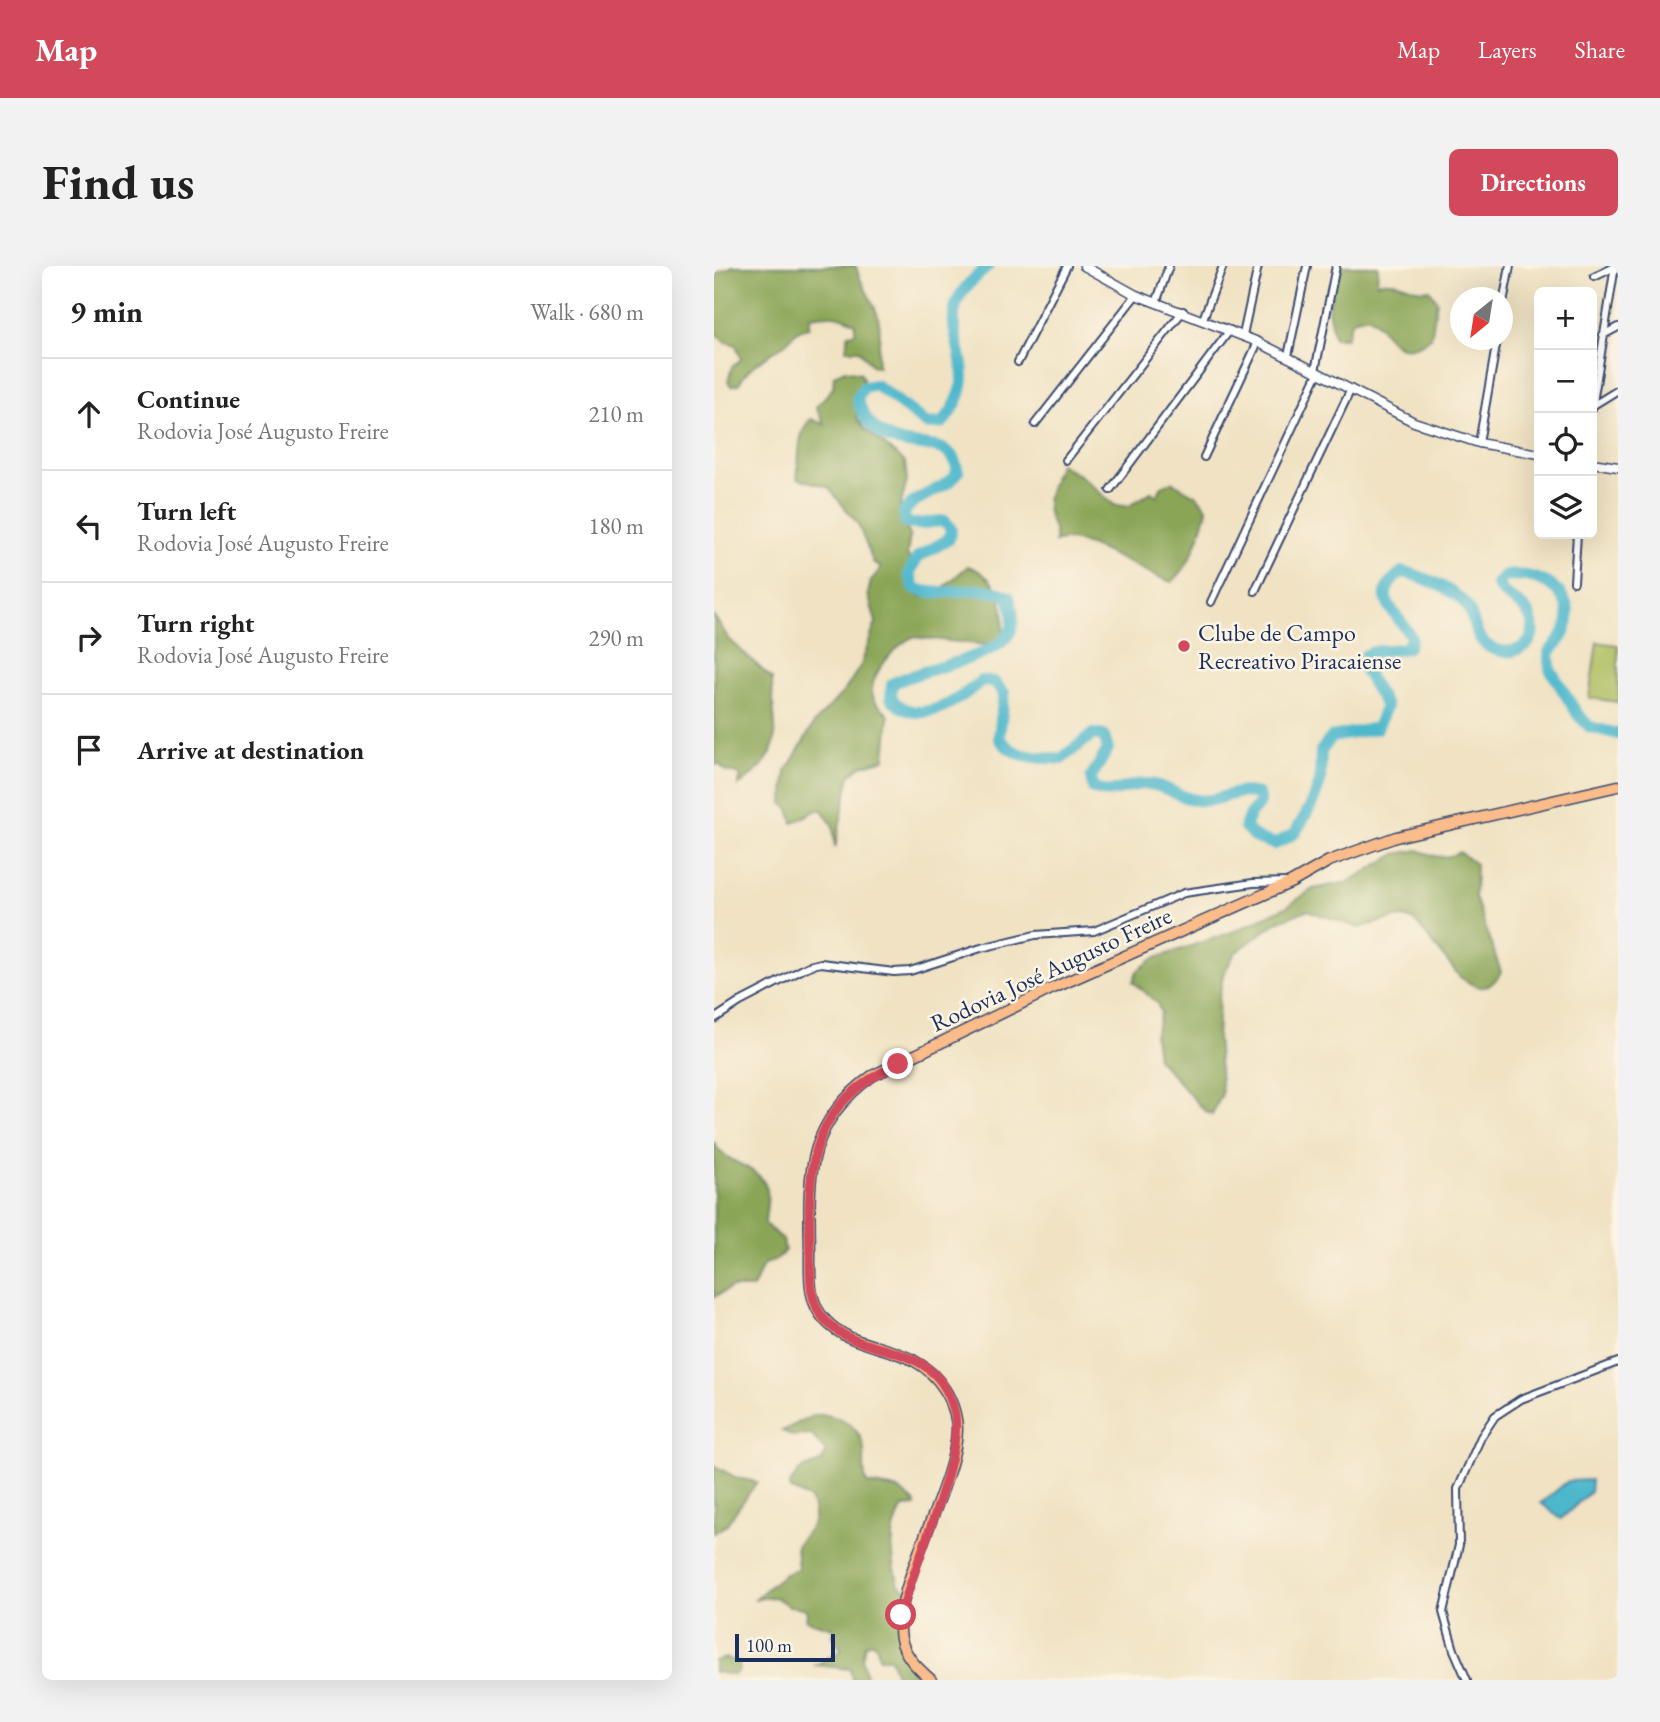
<!DOCTYPE html>
<html lang="en">
<head>
<meta charset="utf-8">
<style>
	body { margin:0; font-family:"EB Garamond",serif; background:#f2f2f2; color:#222 }
	.controls { position:absolute; right:21px; top:21px; display:grid; overflow:hidden; border-radius:10px; box-shadow:0 7px 28px #0002 }
	.controls button { width:63px; height:63px; display:grid; place-items:center; padding:0; border:0; border-bottom:2px solid #e0e0e0; background:#fff; color:#222; font:35px sans-serif }
	.compass { position:absolute; left:736px; top:21px; width:63px; height:63px; border-radius:50%; background:#fff; box-shadow:0 7px 28px #0002; rotate:210deg }
	.scale { position:absolute; left:21px; bottom:18px; width:100px; box-sizing:border-box; padding-left:7px; border:4px solid #1b2f5e; border-top:0; font-size:19px; line-height:24px; white-space:nowrap; color:#1b2f5e; -webkit-text-stroke:5px #fcf5e5; paint-order:stroke }
	.stop { position:absolute; width:21px; height:21px; margin:-16px; border:5px solid #d1495b; border-radius:50%; background:#fff }
	.stop.end { background:#d1495b; border-color:#fff; box-shadow:0 2px 7px #0008 }
	.list { margin:0; padding:0; list-style:none }
	h2 { display:flex; justify-content:space-between; align-items:center; height:91px; margin:0; padding:0 28px; font-size:30px }
	h2 small { font-size:23px; font-weight:400; color:#767676 }
	.list li { display:grid; grid-template-columns:46px 1fr auto; gap:21px; align-items:center; box-sizing:border-box; height:112px; padding:0 28px; border-top:2px solid #e0e0e0 }
	.list b { display:block; font-size:26px; white-space:nowrap }
	.list p { margin:0; font-size:23px; white-space:nowrap; color:#767676 }
	.list em { font-size:23px; font-style:normal; color:#767676 }
	.icon { flex:none; width:38px; height:38px; fill:none; stroke:currentColor; stroke-width:2; stroke-linecap:round; stroke-linejoin:round }
	.map { position:relative; flex:none; width:904px; height:1414px; overflow:hidden; border-radius:10px }
	header { display:flex; align-items:center; gap:42px; box-sizing:border-box; height:98px; padding:0 35px; background:#d1495b; color:#fff }
	header strong { font-size:33px }
	nav { display:flex; gap:38px; margin-inline-start:auto; font-size:24px }
	.intro { display:flex; align-items:center; justify-content:space-between; box-sizing:border-box; height:168px; padding:0 42px }
	h1 { margin:0; font-size:49px }
	.button { padding:18px 32px; border-radius:10px; background:#d1495b; color:#fff; font-size:24px; font-weight:700 }
	main { display:flex; gap:42px; padding:0 42px }
	aside { flex:1; background:#fff; border-radius:10px; box-shadow:0 7px 28px #0002 }
	.map>svg:first-child { display:block }
	.green { fill:#aebe60; stroke:#64765f; stroke-width:2 }
	.forest { fill:#8aa556; stroke:#526a5a; stroke-width:2 }
	.water { fill:#4eb7cc; stroke:#347395; stroke-width:2 }
	.lines { fill:none; stroke-linecap:round; stroke-linejoin:round }
	.river { stroke:#4eb7cc; stroke-width:12 }
	.minor-casing { stroke:#3b4a6d; stroke-width:10 }
	.tertiary-casing { stroke:#3b4a6d; stroke-width:11 }
	.primary-casing { stroke:#3b4a6d; stroke-width:13 }
	.minor { stroke:#fff; stroke-width:6 }
	.tertiary { stroke:#fff; stroke-width:8 }
	.primary { stroke:#fabc8b; stroke-width:10 }
	.route { stroke:#d1495b; stroke-width:9 }
	.poi-dot { fill:#d1495b; stroke:#fcf5e5; stroke-width:2.5 }
	.labels { text-anchor:middle; dominant-baseline:central; stroke-width:5; stroke-linejoin:round; paint-order:stroke }
	.poi-label { font-size:24px; fill:#1b2f5e; stroke:#fcf5e5; text-anchor:start }
	.street-label { font-size:24px; fill:#1b2f5e; stroke:#fcf5e5 }
</style>
</head>
<body>
<header>
<strong>Map</strong>
<nav><a>Map</a><a>Layers</a><a>Share</a></nav>
</header>
<div class="intro"><h1>Find us</h1><a class="button">Directions</a></div>
<main>
<aside>
<h2>9 min<small>Walk · 680 m</small></h2>
<ul class="list">
<li><svg class="icon" aria-label="ahead" viewBox="0 0 24 24"><path d="M12 20V5M6 11l6-6 6 6"/></svg><div><b>Continue</b><p>Rodovia José Augusto Freire</p></div><em>210 m</em></li>
<li><svg class="icon" aria-label="left" viewBox="0 0 24 24"><path d="M17 20v-9H6M10 6l-5 5 5 5"/></svg><div><b>Turn left</b><p>Rodovia José Augusto Freire</p></div><em>180 m</em></li>
<li><svg class="icon" aria-label="right" viewBox="0 0 24 24"><path d="M7 20v-9h11M14 6l5 5-5 5"/></svg><div><b>Turn right</b><p>Rodovia José Augusto Freire</p></div><em>290 m</em></li>
<li><svg class="icon" aria-label="arrive" viewBox="0 0 24 24"><path d="M6 21V4h12l-3 4 3 4H6"/></svg><div><b>Arrive at destination</b></div></li>
</ul>
</aside>
<div class="map">
<svg width="904" height="1414" viewBox="0 0 904 1414">
	<rect width="100%" height="100%" fill="#fcf5e5"/>
	<filter id="ink" filterUnits="userSpaceOnUse"><feTurbulence type="fractalNoise" baseFrequency=".0143" numOctaves="2"/><feDisplacementMap in="SourceGraphic" scale="14" xChannelSelector="R" yChannelSelector="G"/><feConvolveMatrix kernelMatrix="1 2 1 2 8 2 1 2 1" color-interpolation-filters="sRGB"/></filter>
	<filter id="wash" filterUnits="userSpaceOnUse"><feTurbulence type="fractalNoise" baseFrequency=".00686" numOctaves="4" result="noise"/><feDisplacementMap in="SourceGraphic" scale="28" xChannelSelector="R" yChannelSelector="G"/><feGaussianBlur stdDeviation="1.57" result="paint"/><feColorMatrix in="noise" values="0 0 0 0 0 0 0 0 0 0 0 0 0 0 0 0 0 1.4 0 .05"/><feComposite in="paint" operator="in"/></filter>
	<g filter="url(#wash)">
		<rect width="100%" height="100%" fill="#f0e2c3"/>
		<path class="green" d="M883,376L904,379V436L875,432Z"/>
		<path class="forest" d="M19,0H142C145,19 162,35 165,56C168,71 162,86 164,101L158,100L145,84H132L134,68L141,67V57C125,47 115,48 96,51L95,61C80,63 79,72 68,80C51,92 34,99 25,118L17,120L14,115L18,101L27,93L22,79L9,75L0,65V9Z
			M624,0H664L663,17C687,11 699,28 715,23L723,35L717,72C676,100 674,59 654,50L638,54L632,72H620L614,44Z
			M131,104L146,107L149,112L143,152L151,163L191,196L193,215L185,245L196,270L193,288L198,298L195,307L197,325L207,331L221,329L254,300C287,312 293,342 288,375L272,379L199,371C182,378 150,413 160,433C163,439 171,444 175,450L171,493L147,500L136,509L121,582L119,560L108,544H103L79,557L75,543L69,538L72,505L101,456L131,424L147,399L162,356L154,328L157,315L167,302L159,296L144,258L114,221L83,212C86,193 82,167 97,153L111,159L102,141L119,122L120,109Z
			M345,198L367,210L400,239L415,240L437,226L443,230L448,220L458,216L483,230L493,242L492,249C484,272 478,299 458,316C429,309 367,264 341,276C343,260 332,252 333,237C333,223 342,212 345,198Z
			M0,350L15,373L58,413C58,467 76,484 24,520L27,509L12,505L5,498L0,499Z
			M704,584C720,590 729,595 745,586L762,598L761,631L787,706C775,727 764,724 746,711L701,655L690,651L680,652L645,662L593,644L563,656L521,687L509,709L505,733L503,772L508,828L498,849L490,844L443,792L440,769L447,747L443,737L419,716L423,705L439,693L521,665L572,641L599,623L634,616L682,588Z
			M0,876C9,899 47,898 53,924C55,934 51,947 51,958L69,974L71,984L64,993C44,996 47,1008 39,1022H17L0,1031Z
			M100,1149C123,1147 147,1159 150,1184C151,1195 148,1207 153,1218L184,1223L201,1237V1240L189,1241C174,1267 177,1291 185,1319L195,1325C194,1346 188,1399 203,1414H184L176,1392H165L163,1381L159,1376L151,1378L148,1394L153,1414H138L136,1403L102,1399L128,1384L119,1371V1362L92,1354L93,1346L90,1342L75,1340L61,1331L41,1333L69,1309L84,1303L82,1280C94,1261 107,1259 96,1233L76,1223L75,1219L86,1204L108,1195L112,1186L97,1168L79,1170L68,1165Z
			M0,1200L23,1212L43,1216L12,1259L0,1267Z
			M12,1392L25,1396V1404L20,1409L0,1406V1395Z"/>
		<path class="water" d="M877,1214L876,1226L847,1253L827,1237L854,1215Z"/>
		<g class="lines">
			<path class="river" d="M274,0C265,9 254,16 247,28C221,71 277,103 228,157L213,158L162,119L150,121L143,133C165,197 220,167 238,190C241,194 243,202 244,206C230,226 203,227 190,246L192,257C207,261 217,254 231,255L237,263L235,273L204,291L195,307L200,322C230,335 261,314 295,331C298,343 301,352 297,364C285,394 205,402 178,418L177,432C203,463 243,436 267,415L280,416L290,427L285,472C300,493 322,491 347,493L379,468L390,470L394,483L377,511L379,522C399,532 411,518 431,518C449,517 465,532 482,534C508,538 516,521 544,528L546,537L536,548L531,561L542,572L561,578L581,567L599,536L606,516L607,485L618,471L663,462L672,440L651,405L652,389C665,382 680,386 694,381L697,371C683,344 653,332 688,306C707,309 741,324 753,340C760,350 759,365 768,375C788,396 830,384 816,351C809,335 790,333 783,318L790,310C840,303 879,345 835,386L836,403L864,449L876,461L904,468"/>
		</g>
	</g>
	<g filter="url(#ink)">
		<g class="lines">
			<g class="minor-casing">
				<path id="minor" d="M880,11L903,0
					M442,37L455,0
					M788,42L796,0
					M489,53L509,0
					M529,69L544,0
					M889,69L904,61
					M574,90L593,0
					M304,96L353,0
					M601,105L622,0
					M878,140L904,124
					M878,143L901,0
					M321,158L422,29
					M765,177L783,74
					M490,191L544,76
					M352,194L469,45
					M396,224L516,64
					M860,316L863,268
					M541,325L637,123
					M497,336L604,107
					M0,753L26,736L95,700L107,697L180,706L196,705L267,682L321,669L380,665L470,627L539,617L573,616
					M753,1414L740,1384L729,1346L745,1279L744,1223L767,1171L781,1150L807,1133L904,1096"/>
			</g>
			<g class="tertiary-casing">
				<path id="tertiary" d="M370,0L422,29L544,76L700,156L765,177L825,188
					M878,197L904,201"/>
			</g>
			<g class="primary-casing">
				<path id="primary" d="M217,1414C205,1403 194,1394 188,1377C173,1330 242,1221 243,1164C243,1151 238,1135 231,1124C199,1073 144,1090 111,1054C94,1036 96,1012 96,989C95,912 89,860 158,810L337,723L578,616L615,595L682,571L904,520"/>
			</g>
			<use href="#minor" class="minor"/>
			<use href="#tertiary" class="tertiary"/>
			<use href="#primary" class="primary"/>
		</g>
	</g>
	<g class="lines" filter="url(#ink)">
		<path class="route" d="M184,798C97,838 93,895 96,983C97,1007 93,1034 111,1054C149,1096 220,1070 240,1144C252,1188 199,1299 187,1349"/>
	</g>
	<circle class="poi-dot" cx="470" cy="380" r="7"/>
	<g class="labels">
		<g class="poi-label">
			<text x="484" y="366">Clube de Campo<tspan x="484" dy="28">Recreativo Piracaiense</tspan></text>
		</g>
		<g class="street-label">
			<text transform="translate(337 703) rotate(-25)">Rodovia José Augusto Freire</text>
		</g>
	</g>
</svg>
<div class="controls">
<button>+</button>
<button>−</button>
<button><svg class="icon" aria-label="locate" viewBox="0 0 24 24"><circle cx="12" cy="12" r="6"/><path d="M12 2v4M12 18v4M2 12h4M18 12h4"/></svg></button>
<button><svg class="icon" aria-label="layers" viewBox="0 0 24 24"><path d="M12 4l9 5-9 5-9-5zM3 14l9 5 9-5"/></svg></button>
</div>
<svg class="compass" viewBox="-18 -18 36 36"><path d="M0-13l5 13h-10z" fill="#e53935"/><path d="M0 13l5-13h-10z" fill="#767676"/></svg>
<div class="scale">100 m</div>
<div class="stop" style="left:187px;top:1349px"></div>
<div class="stop end" style="left:184px;top:798px"></div>
</div>
</main>
</body>
</html>
